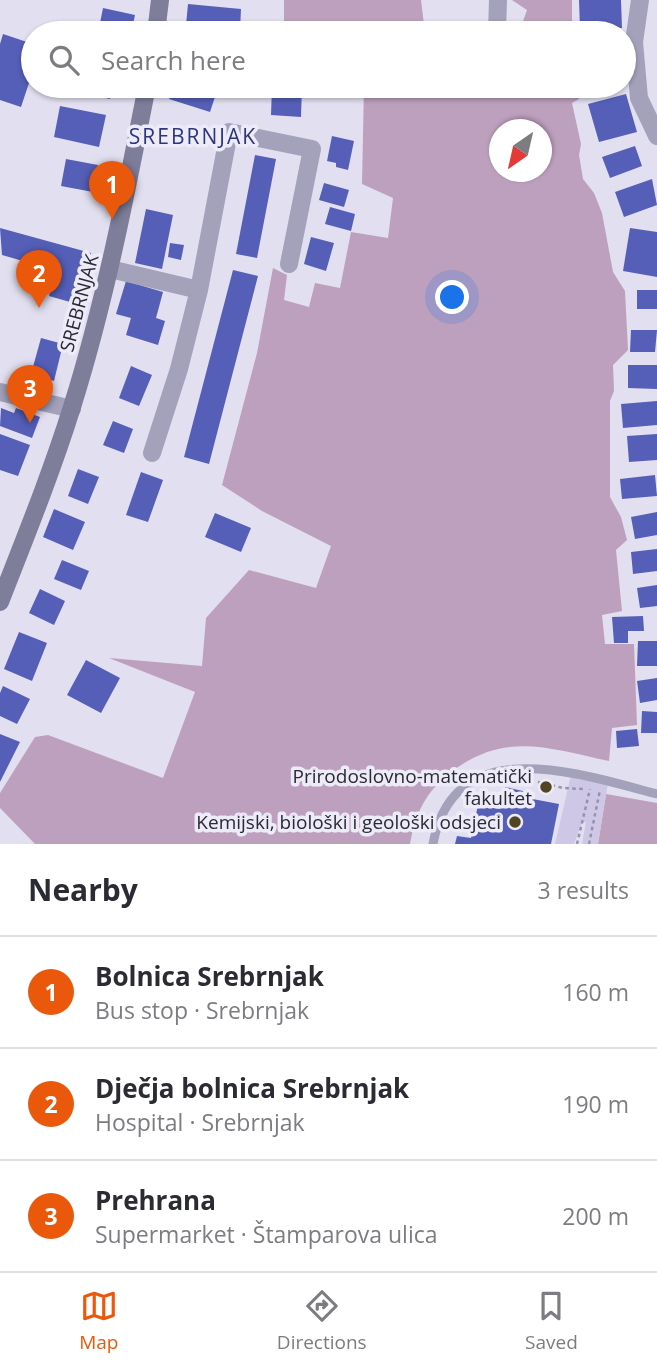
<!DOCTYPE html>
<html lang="en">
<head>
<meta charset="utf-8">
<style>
	body { margin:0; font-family:"Open Sans",sans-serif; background:#f2f2f3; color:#2b2b33 }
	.compass { position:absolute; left:489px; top:119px; width:63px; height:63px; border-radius:50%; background:#fff; box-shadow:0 2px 5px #0004; rotate:214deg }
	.you { position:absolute; left:453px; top:298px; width:24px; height:24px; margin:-18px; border:5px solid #fff; border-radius:50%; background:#1a73e8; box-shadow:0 0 0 10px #1a73e833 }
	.badge { display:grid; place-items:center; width:46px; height:46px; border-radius:50%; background:#ea580c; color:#fff; font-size:23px; font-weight:700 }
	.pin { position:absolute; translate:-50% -58px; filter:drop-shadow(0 2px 4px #0008) }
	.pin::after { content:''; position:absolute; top:37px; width:24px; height:21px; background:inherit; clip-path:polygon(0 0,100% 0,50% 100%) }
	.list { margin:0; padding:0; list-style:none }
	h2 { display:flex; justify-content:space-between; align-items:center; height:91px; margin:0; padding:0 28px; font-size:30px }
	h2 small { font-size:23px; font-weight:400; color:#7c7c81 }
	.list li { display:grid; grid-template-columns:46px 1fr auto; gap:21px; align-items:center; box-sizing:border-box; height:112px; padding:0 28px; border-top:2px solid #e1e1e2 }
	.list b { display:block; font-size:26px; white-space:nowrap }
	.list p { margin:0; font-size:23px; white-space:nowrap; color:#7c7c81 }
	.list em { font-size:23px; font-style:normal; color:#7c7c81 }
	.icon { flex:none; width:38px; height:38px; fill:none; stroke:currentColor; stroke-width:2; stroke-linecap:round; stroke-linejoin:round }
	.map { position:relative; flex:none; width:657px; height:844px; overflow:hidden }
	.search { position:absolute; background:#fff; box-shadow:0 2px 5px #0004; left:21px; right:21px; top:21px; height:77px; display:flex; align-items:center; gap:18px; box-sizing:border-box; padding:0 24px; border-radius:38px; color:#7c7c81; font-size:26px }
	.sheet { height:427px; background:#fff }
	nav { display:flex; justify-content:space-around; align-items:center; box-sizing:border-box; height:98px; border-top:2px solid #e1e1e2; background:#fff; font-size:19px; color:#7c7c81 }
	nav a { display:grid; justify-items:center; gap:4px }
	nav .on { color:#ea580c }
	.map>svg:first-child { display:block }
	.green { fill:#bda0bd; fill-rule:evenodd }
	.plaza { fill:#cec8e6 }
	.building { fill:#555fb8 }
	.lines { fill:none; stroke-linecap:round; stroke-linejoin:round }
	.path { stroke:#9592ad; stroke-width:2.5; stroke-dasharray:3.5 3.5; stroke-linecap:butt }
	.service { stroke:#a4a2bb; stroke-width:9 }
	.minor { stroke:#a4a2bb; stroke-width:18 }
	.secondary { stroke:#7e7d9a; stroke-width:18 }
	.poi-dot { fill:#524524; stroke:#edebf8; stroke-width:2.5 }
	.labels { text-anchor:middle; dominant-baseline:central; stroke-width:7; stroke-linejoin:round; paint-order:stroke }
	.street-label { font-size:19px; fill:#2a2a35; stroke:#edebf8 }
	.poi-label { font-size:19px; fill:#2a2a35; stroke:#edebf8; text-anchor:end }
	.neighbourhood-label { font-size:21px; letter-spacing:2px; fill:#2d357b; stroke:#edebf8 }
</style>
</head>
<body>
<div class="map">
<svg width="657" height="844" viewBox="0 0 657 844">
	<rect width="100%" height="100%" fill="#e2dff0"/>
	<path class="green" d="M284,0H421L425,33H336L284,28Z
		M512,0H572V33H519L527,10Z
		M364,86H579V99L572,103L581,144L579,155L583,179L594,193L602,213L613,272L625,291L628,350L613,365L614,391L610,401V497L621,517L627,540L616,550L622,611L602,615L605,644H634L637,725L612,728L609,761C548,748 505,731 451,772C425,793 416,812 410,844H35L0,808V793L35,737L48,735L163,778L195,692L109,658L202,666L206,618L249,570L316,588L331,546L262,511L222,485L257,353L273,268L287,275L284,300L309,307L315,283L340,288L351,232L388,238L393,198L362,184ZM500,130H542V172H500Z
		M606,794L657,803V844H598Z"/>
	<path class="plaza" d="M571,775L608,783L598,844H582L586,822L582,823L574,844H555Z"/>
	<path class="building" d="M579,0H621L622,28L580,29Z
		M188,4L241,9L240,30L186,25Z
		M103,8L135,15L131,33H84L87,21L100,23Z
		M3,34L33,44V71L21,107L0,100V44Z
		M90,86H113L110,99L88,94Z
		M173,86H200L217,91L210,112L169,99Z
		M272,86H302L301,117L271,115Z
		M626,94L637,132L599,142L588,104Z
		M60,106L106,115L99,147L54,137Z
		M332,136L354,141L348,170L336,167V163L327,161Z
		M635,146L642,166L610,178L602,157Z
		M255,155L276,159L257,258L236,254Z
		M66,159L98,165L93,192L61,186Z
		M652,179L657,205L624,217L615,192Z
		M324,183L349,190L344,207L319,200Z
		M330,207L355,214L351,231L325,224Z
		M146,209L173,215L162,269L135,263Z
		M0,228L91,253L77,304L49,296L57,267L52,265L51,269L2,255Z
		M630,228L657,232V277L623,271Z
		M311,237L334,243L326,271L304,264Z
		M170,243L184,245L181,260L168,257Z
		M233,270L258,276L209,464L184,457Z
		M126,281L163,292L156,318L165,321L158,345L126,335L131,318L116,314Z
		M637,290H657V309H637Z
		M631,330H657L655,352H630Z
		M41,338L63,344L54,381L31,374Z
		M628,365H657V389L628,388Z
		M131,366L152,375L139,406L119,398Z
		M657,401V425L623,428L621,404Z
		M1,408L14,413L16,408L40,417L32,438L0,426Z
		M113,421L133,429L124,453L103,445Z
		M0,434L30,445L18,476L0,470Z
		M657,434V460L629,462L627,436Z
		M78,469L99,477L88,504L68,496Z
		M141,472L163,480L148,522L126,515Z
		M655,475L657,496L622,499L620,479Z
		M54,509L85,522L73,550L43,537Z
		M657,512V535L635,539L631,517Z
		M215,513L251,528L241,552L205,537Z
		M657,549V571L633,574L631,552Z
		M62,560L89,571L81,590L54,579Z
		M657,585V606L640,608L637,588Z
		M40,589L65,601L54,625L29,613Z
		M643,616L644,631H628V643H614L612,617Z
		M19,632L47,643L32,681L4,669Z
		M638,641H657V666H637Z
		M86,660L120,678L101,713L67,695Z
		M657,678V700L640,703L637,681Z
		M3,686L30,699L17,724L0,716V693Z
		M642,711L657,712V733H641Z
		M637,729L639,746L617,748L616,731Z
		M0,734L20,742L0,782Z
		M505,787L523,791L522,797L559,804L551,844H455L457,836L471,838L478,805L500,809Z"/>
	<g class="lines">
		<path class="path" d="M549,33L557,31
			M538,782L563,788L583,789
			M577,844L590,789
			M589,844L600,790"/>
		<path class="service" d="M433,844C454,730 580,774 657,794"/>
		<path class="minor" d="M640,0L634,42L639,98L657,136
			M497,33L498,0
			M110,269L199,290L229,132L312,149L289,264
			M0,392L72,409
			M152,453L179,369L199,290"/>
		<path class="secondary" d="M156,33L160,0
			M0,602C25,538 51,474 72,407C105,302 126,194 147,86"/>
	</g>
	<g class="poi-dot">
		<circle cx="546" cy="787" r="7"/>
		<circle cx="515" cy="822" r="7"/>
	</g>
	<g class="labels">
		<g class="street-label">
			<text transform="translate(79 303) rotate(-75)">SREBRNJAK</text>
		</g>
		<g class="poi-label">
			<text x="532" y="776">Prirodoslovno-matematički<tspan x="532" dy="22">fakultet</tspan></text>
			<text x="501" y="822">Kemijski, biološki i geološki odsjeci</text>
		</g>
		<g class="neighbourhood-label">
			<text x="193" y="136">SREBRNJAK</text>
		</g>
	</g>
</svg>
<svg class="compass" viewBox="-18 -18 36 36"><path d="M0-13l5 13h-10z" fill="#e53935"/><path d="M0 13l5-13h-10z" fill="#7c7c81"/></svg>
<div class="you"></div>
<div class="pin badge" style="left:112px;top:219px">1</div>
<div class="pin badge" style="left:39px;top:308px">2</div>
<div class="pin badge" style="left:30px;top:423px">3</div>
<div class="search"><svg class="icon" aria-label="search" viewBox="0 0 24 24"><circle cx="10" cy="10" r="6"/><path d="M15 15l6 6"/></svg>Search here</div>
</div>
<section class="sheet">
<h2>Nearby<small>3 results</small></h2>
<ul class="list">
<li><span class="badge">1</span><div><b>Bolnica Srebrnjak</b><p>Bus stop · Srebrnjak</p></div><em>160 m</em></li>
<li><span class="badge">2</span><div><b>Dječja bolnica Srebrnjak</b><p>Hospital · Srebrnjak</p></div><em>190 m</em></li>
<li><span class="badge">3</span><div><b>Prehrana</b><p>Supermarket · Štamparova ulica</p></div><em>200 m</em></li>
</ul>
</section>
<nav>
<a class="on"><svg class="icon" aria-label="map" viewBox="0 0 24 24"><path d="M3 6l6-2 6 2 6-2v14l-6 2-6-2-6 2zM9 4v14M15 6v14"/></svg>Map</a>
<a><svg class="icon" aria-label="directions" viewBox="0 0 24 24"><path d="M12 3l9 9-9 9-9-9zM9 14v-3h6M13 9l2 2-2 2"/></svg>Directions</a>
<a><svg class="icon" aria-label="saved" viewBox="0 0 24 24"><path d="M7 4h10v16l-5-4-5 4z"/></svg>Saved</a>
</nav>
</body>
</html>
